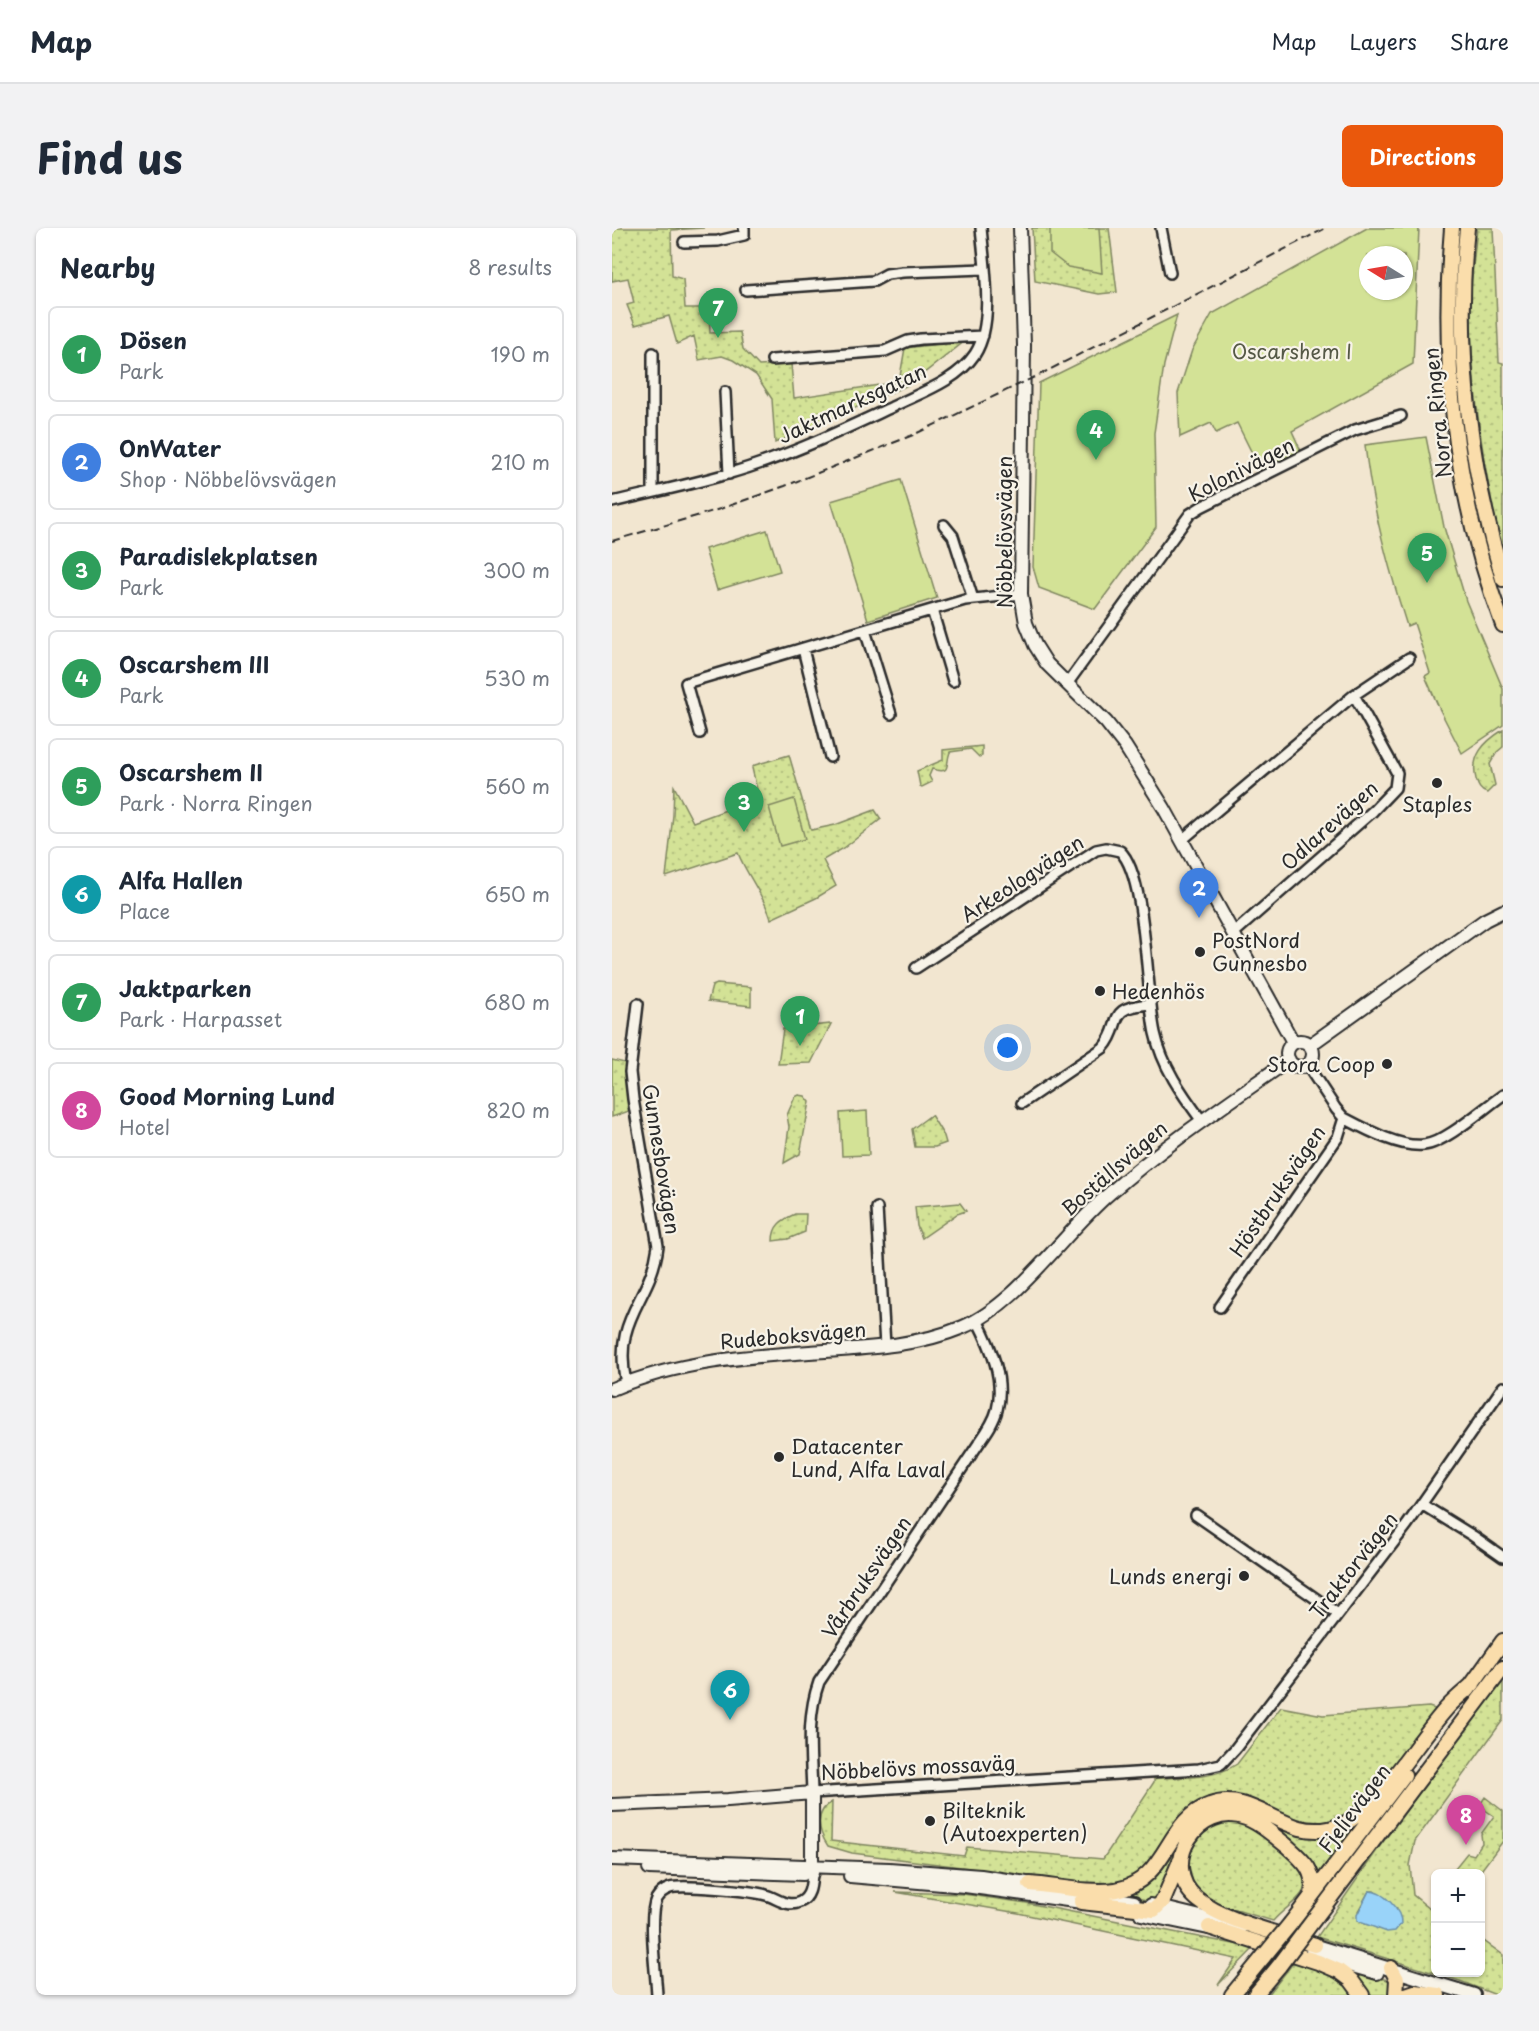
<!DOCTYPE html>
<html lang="en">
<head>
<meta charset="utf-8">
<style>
	body { margin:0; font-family:"Playpen Sans",sans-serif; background:#f2f2f3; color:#1f2937 }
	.controls { position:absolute; right:18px; bottom:18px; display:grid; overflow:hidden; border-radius:9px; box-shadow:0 2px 4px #0004 }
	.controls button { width:54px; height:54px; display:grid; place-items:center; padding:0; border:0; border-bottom:2px solid #e0e1e3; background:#fff; color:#1f2937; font:30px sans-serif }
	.compass { position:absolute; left:747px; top:18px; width:54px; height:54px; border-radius:50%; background:#fff; box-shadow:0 2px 4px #0004; rotate:281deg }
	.you { position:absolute; left:396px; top:820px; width:21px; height:21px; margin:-15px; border:4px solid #fff; border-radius:50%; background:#1a73e8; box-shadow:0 0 0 9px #1a73e833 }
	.badge { display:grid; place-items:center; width:39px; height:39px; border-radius:50%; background:#ea580c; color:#fff; font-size:20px; font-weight:700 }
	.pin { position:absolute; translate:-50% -50px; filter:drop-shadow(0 2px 3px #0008) }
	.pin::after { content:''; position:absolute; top:32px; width:21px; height:18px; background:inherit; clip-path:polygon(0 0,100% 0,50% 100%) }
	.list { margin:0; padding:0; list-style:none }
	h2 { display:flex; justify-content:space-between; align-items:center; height:78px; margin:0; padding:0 24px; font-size:26px }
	h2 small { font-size:20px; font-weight:400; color:#747a83 }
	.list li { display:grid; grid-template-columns:39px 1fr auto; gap:18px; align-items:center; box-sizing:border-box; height:96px; margin:0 12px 12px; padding:0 12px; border:2px solid #e0e1e3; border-radius:9px }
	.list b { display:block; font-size:22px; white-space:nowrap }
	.list p { margin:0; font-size:20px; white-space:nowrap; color:#747a83 }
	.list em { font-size:20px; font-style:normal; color:#747a83 }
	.map { position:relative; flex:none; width:891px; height:1767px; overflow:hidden; border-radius:9px }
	header { display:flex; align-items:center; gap:36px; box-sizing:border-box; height:84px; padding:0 30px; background:#fff; border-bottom:2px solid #e0e1e3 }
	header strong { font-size:28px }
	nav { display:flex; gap:33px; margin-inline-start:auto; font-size:21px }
	.intro { display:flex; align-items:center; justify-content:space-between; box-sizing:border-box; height:144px; padding:0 36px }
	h1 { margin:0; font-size:42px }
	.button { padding:15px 27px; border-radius:9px; background:#ea580c; color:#fff; font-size:21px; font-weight:700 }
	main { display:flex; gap:36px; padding:0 36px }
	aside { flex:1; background:#fff; border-radius:9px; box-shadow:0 2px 4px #0004 }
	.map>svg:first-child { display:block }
	.grass { fill:url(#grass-dots); stroke:#7f8660; stroke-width:1.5; fill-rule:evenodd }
	.garden { fill:#d3e296; stroke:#7f8660; stroke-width:1.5; fill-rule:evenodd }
	.water { fill:#99d3f9; stroke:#6d90a7; stroke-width:1.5 }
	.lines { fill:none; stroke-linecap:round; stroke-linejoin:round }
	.street-casing { stroke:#2b2b2b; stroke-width:14 }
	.secondary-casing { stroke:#2b2b2b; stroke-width:16 }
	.primary-casing { stroke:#2b2b2b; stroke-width:18 }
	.street { stroke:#f7f3e8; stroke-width:9 }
	.secondary { stroke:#f7f3e8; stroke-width:12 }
	.primary { stroke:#faddab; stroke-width:14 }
	.rail { stroke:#2b2b2b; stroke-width:2; stroke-dasharray:9 4.5; stroke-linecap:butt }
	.primary-bridge-casing { stroke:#2b2b2b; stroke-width:18; stroke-linecap:butt }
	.primary-bridge { stroke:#faddab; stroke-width:14 }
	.poi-dot { fill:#2b2b2b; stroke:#f7f3e8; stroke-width:2 }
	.labels { text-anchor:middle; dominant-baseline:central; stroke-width:4.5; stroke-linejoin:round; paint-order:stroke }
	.park-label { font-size:20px; fill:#555946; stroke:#f7f3e8 }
	.street-label { font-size:20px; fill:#2b2b2b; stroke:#f7f3e8 }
	.poi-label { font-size:20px; fill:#2b2b2b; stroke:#f7f3e8; text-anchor:start }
</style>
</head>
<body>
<header>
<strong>Map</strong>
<nav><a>Map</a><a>Layers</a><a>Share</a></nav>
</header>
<div class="intro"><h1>Find us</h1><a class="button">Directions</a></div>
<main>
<aside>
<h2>Nearby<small>8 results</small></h2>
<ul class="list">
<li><span class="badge" style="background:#2e9e5b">1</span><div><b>Dösen</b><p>Park</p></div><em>190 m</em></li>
<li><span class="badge" style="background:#3f7fe0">2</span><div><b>OnWater</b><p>Shop · Nöbbelövsvägen</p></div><em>210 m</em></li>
<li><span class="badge" style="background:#2e9e5b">3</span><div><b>Paradislekplatsen</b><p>Park</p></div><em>300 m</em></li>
<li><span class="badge" style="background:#2e9e5b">4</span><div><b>Oscarshem III</b><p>Park</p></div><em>530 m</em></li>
<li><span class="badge" style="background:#2e9e5b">5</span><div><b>Oscarshem II</b><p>Park · Norra Ringen</p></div><em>560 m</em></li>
<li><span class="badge" style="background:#0f9aa8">6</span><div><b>Alfa Hallen</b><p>Place</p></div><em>650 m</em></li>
<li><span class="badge" style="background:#2e9e5b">7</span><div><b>Jaktparken</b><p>Park · Harpasset</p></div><em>680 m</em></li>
<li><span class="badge" style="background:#d1479c">8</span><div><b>Good Morning Lund</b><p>Hotel</p></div><em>820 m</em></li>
</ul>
</aside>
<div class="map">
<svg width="891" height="1767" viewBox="0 0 891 1767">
	<defs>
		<pattern id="grass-dots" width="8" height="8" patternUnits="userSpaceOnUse" patternTransform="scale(1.5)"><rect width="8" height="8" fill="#d3e296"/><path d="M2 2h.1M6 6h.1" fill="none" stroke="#b5c281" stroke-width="1.8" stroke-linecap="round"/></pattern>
	</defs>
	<rect width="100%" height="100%" fill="#f2e6d0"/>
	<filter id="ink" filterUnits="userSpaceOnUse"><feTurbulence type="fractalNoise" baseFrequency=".0167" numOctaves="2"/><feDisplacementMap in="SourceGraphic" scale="12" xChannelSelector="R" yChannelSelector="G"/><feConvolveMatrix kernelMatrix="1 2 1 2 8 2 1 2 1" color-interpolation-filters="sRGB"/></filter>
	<g filter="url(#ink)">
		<path class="grass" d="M0,0H92L59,2L60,48L71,51L73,80H97L98,105L128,104L131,121L147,138L179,136L182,170L287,154L293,120L353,113L298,156L163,215L160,171L144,147L121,132L110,128L87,132L82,108L65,116L57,88L23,97L15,77L22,75L16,50L0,53Z
			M420,0H497L505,64L487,66L423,53Z
			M865,0H881L887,134L891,135V326C871,240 857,153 859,64C860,43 863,21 865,0Z
			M891,502V519L885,524L878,536L883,557L875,565C868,563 866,558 864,551C858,528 872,514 891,502Z
			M370,518V528L367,529L359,521L338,524C333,537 340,547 320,541L317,548L320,554L310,559L308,558L305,543L331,532V522Z
			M177,527L199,602L223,597L263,582L269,591L232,620L211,632L224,658L204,670L159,691C152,667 135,648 126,625L54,649L61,587L62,558L81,594L147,570L140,540L143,537Z
			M105,756L139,759V778L96,773L100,758Z
			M219,796L199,835L166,836L171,801Z
			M0,832L13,835L17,883L0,889Z
			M187,867L193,868L198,874L188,926L172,935L177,899L175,887L183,869Z
			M319,887L332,908L334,915L323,919H303L300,901Z
			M348,975L354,983L345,986L310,1010L305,998L303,979Z
			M183,986H194L193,1004L176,1011L161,1013C161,997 170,992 183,986Z
			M891,1452V1492L803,1613L798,1637L801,1667L818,1681L823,1675L824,1744H868L869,1711L891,1727V1767H884L848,1753L705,1709L768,1618ZM757,1663H762L785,1681L767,1701L759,1697L752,1696L746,1683Z
			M669,1479L711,1487L817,1479L826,1482L773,1552L736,1588L717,1596L702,1598L590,1575L527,1649L502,1658L471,1657L388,1644L240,1625L216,1618C206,1603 202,1584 220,1574L219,1613L352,1628L355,1619L491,1631L542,1554V1550C570,1549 601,1552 625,1536Z
			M873,1569L891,1583V1613L867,1645H839L855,1625L862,1627L870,1615L869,1606L882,1588L867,1578Z
			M622,1579L679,1603L748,1591L706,1647L702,1640L661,1602L595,1588L543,1674L508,1667L574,1599L597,1582Z
			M626,1593L654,1607L694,1645C697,1671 676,1675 661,1693L604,1676L591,1667L582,1658L578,1643L576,1630L579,1617L597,1595Z
			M283,1664L351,1666L415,1675L642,1720L606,1757L624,1731L406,1685Z
			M685,1730L725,1747L745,1767H656Z
			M732,1741L780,1753V1767H756Z"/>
		<path class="garden" d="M438,0H487L490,45L456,39L438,25Z
			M755,0H807L801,136L680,203L689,223L649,243L625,195L604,205L599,195L568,209L566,165L580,122L600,86ZM756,27H792V63H756Z
			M565,87L552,137L542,205L544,299L483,381L427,360L421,339L427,155Z
			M814,209L832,299L854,373L891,461V497L850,525L828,482L813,448L818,445L802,395L795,398C776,338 760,280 753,217Z
			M289,252L325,370L256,392L219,273Z
			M155,302L168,343L105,362L93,321Z
			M182,571L193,611L168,618L157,579Z
			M255,883L257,927L230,928L228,885Z"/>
		<path class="water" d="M757,1663C771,1663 790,1682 789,1696L783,1703L775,1704L745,1693V1687Z"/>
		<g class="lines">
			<g class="street-casing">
				<path id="street" d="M549,0L558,45
					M72,14L106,13L132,7V0
					M134,62L262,53L275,46L291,44L372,41
					M41,125V264
					M160,132L273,123L296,113L309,111L371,108
					M113,164L117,246
					M0,274C38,265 77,257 115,246C172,230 226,204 280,179C308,165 345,153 363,126C383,95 372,35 369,0
					M332,297L341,308L361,371
					M320,382L341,453
					M253,402L279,486
					M191,421L218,529
					M455,456L578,286L589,279L743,202L789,188
					M88,505L74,455L353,372L409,366
					M570,612L742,467L797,430
					M622,705L761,583L783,560L785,545L742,467
					M304,740L484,622L494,620L508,623C535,648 534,766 543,805C550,838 570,866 590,893
					M410,875L491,820C513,795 491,780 538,776
					M732,890C753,901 788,920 812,917C833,915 872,880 891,867
					M265,980L273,1118
					M608,1079L726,909L732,890L724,881L695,837
					M365,1092C379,1119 393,1151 385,1182C382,1194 374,1205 367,1215L207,1454C194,1490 199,1527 200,1565L587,1541L609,1536L623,1521L795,1297L891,1159
					M14,1155C0,1088 39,1074 46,1018L21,871L18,844L26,776
					M811,1277L861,1308L891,1329
					M584,1287L726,1386
					M45,1767C44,1746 36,1688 44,1671C47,1666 52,1662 58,1660C69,1656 141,1663 154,1667C165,1670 175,1680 188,1674C199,1669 199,1656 200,1646"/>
			</g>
			<g class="secondary-casing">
				<path id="secondary" d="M408,0L412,117L409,366L414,395L423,417L435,436L494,494L513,518L552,580L681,814
					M675 826a13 13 0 1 1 26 0a13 13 0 1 1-26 0Z
					M698,817L873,692L891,683
					M0,1161C68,1132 141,1128 213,1123C260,1120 308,1117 351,1099C406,1076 452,1004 498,965C554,916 616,875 677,832
					M0,1577L116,1572L200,1565V1645
					M0,1631L277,1641L369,1648L428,1657
					M37,1640L191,1646
					M238,1648L353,1658L477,1675
					M480,1667L522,1674
					M539,1677L630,1699
					M529,1686L606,1702
					M694,1715L862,1767
					M699,1726L765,1745"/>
			</g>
			<g class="primary-casing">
				<path id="primary" d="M840,0C829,134 843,270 891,397
					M855,0C843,119 857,237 891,351
					M856,1462L891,1413
					M418,1656C444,1658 479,1666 504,1662C556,1653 553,1592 598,1577C631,1565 658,1592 688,1600C707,1605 729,1601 744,1588C780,1559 804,1515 834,1481C842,1472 852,1464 861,1456
					M700,1667C704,1643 692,1633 675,1618C662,1608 649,1595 634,1590C586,1573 546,1636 584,1670C610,1693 669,1706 703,1717
					M469,1674L542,1682L551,1673L568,1633
					M679,1695L792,1547
					M597,1699L706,1734L727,1743L739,1752L750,1767
					M694,1702L891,1440
					M779,1740L785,1751L784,1767
					M620,1767L652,1728
					M643,1767L667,1738
					M794,1767L803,1764L826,1767"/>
			</g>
			<use href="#street" class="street"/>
			<use href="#secondary" class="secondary"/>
			<use href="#primary" class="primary"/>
			<path class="rail" d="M0,313L108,281L173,258L301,207L431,145L714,0"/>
			<g class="primary-bridge-casing">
				<path id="primary-bridge" d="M652,1728L679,1695
					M667,1738L694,1702"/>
			</g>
			<use href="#primary-bridge" class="primary-bridge"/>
		</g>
	</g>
	<g class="poi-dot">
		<circle cx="825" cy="555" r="6"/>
		<circle cx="588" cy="724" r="6"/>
		<circle cx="488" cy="763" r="6"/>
		<circle cx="775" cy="836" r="6"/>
		<circle cx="167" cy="1229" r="6"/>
		<circle cx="632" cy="1348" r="6"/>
		<circle cx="318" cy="1593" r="6"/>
	</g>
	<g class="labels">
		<g class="park-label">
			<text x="680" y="123">Oscarshem I</text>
		</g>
		<g class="street-label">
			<text transform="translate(240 175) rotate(-25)">Jaktmarksgatan</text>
			<text transform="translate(825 185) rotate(-96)">Norra Ringen</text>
			<text transform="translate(629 241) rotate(-27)">Kolonivägen</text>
			<text transform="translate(392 304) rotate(-90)">Nöbbelövsvägen</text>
			<text transform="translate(717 597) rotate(-42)">Odlarevägen</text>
			<text transform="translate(410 650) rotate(-33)">Arkeologvägen</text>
			<text transform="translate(50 931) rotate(81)">Gunnesbovägen</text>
			<text transform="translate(502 940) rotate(-41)">Boställsvägen</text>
			<text transform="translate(665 963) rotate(-56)">Höstbruksvägen</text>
			<text transform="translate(181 1107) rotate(-5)">Rudeboksvägen</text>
			<text transform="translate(741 1337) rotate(-52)">Traktorvägen</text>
			<text transform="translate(254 1349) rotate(-56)">Vårbruksvägen</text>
			<text transform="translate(306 1539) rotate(-3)">Nöbbelövs mossaväg</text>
			<text transform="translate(742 1580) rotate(-53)">Fjelievägen</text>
		</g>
		<g class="poi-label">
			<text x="825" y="576" text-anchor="middle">Staples</text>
			<text x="600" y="712">PostNord<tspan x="600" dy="23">Gunnesbo</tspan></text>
			<text x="500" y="763">Hedenhös</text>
			<text x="763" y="836" text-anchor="end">Stora Coop</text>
			<text x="179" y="1218">Datacenter<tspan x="179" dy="23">Lund, Alfa Laval</tspan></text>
			<text x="620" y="1348" text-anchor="end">Lunds energi</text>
			<text x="330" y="1582">Bilteknik<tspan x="330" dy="23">(Autoexperten)</tspan></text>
		</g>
	</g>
</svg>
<div class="controls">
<button>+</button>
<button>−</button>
</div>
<svg class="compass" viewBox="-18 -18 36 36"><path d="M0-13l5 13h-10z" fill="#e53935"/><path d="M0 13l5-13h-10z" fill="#747a83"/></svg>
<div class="you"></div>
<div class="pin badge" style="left:188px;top:818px;background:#2e9e5b">1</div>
<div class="pin badge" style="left:587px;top:690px;background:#3f7fe0">2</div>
<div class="pin badge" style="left:132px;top:604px;background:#2e9e5b">3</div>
<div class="pin badge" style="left:484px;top:232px;background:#2e9e5b">4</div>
<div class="pin badge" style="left:815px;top:355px;background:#2e9e5b">5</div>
<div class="pin badge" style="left:118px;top:1492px;background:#0f9aa8">6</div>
<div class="pin badge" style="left:106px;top:110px;background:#2e9e5b">7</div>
<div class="pin badge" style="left:854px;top:1617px;background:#d1479c">8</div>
</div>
</main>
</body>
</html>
